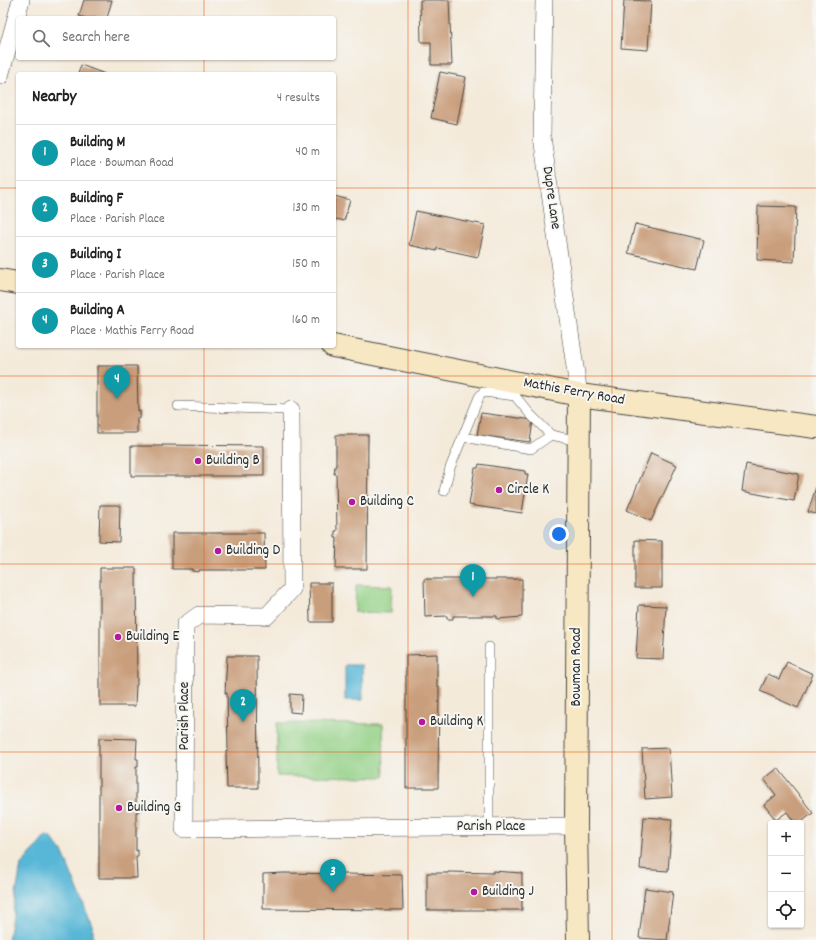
<!DOCTYPE html>
<html lang="en">
<head>
<meta charset="utf-8">
<style>
	body { margin:0; font-family:Dekko,sans-serif; background:#f2f2f2; color:#222 }
	.controls { position:absolute; right:12px; bottom:12px; display:grid; overflow:hidden; border-radius:4px; box-shadow:0 1px 3px #0004 }
	.controls button { width:36px; height:36px; display:grid; place-items:center; padding:0; border:0; border-bottom:1px solid #e0e0e0; background:#fff; color:#222; font:20px sans-serif }
	.you { position:absolute; left:559px; top:534px; width:14px; height:14px; margin:-10px; border:3px solid #fff; border-radius:50%; background:#1a73e8; box-shadow:0 0 0 6px #1a73e833 }
	.badge { display:grid; place-items:center; width:26px; height:26px; border-radius:50%; background:#b5179e; color:#fff; font-size:13px; font-weight:700 }
	.pin { position:absolute; translate:-50% -33px; filter:drop-shadow(0 1px 2px #0008) }
	.pin::after { content:''; position:absolute; top:21px; width:14px; height:12px; background:inherit; clip-path:polygon(0 0,100% 0,50% 100%) }
	.list { margin:0; padding:0; list-style:none }
	h2 { display:flex; justify-content:space-between; align-items:center; height:52px; margin:0; padding:0 16px; font-size:17px }
	h2 small { font-size:13px; font-weight:400; color:#767676 }
	.list li { display:grid; grid-template-columns:26px 1fr auto; gap:12px; align-items:center; box-sizing:border-box; height:56px; padding:0 16px; border-top:1px solid #e0e0e0 }
	.list b { display:block; font-size:15px; white-space:nowrap }
	.list p { margin:0; font-size:13px; white-space:nowrap; color:#767676 }
	.list em { font-size:13px; font-style:normal; color:#767676 }
	.icon { flex:none; width:22px; height:22px; fill:none; stroke:currentColor; stroke-width:2; stroke-linecap:round; stroke-linejoin:round }
	.map { position:relative; flex:none; width:816px; height:940px; overflow:hidden }
	.search { position:absolute; background:#fff; box-shadow:0 1px 3px #0004; left:16px; top:16px; width:320px; height:44px; display:flex; align-items:center; gap:10px; box-sizing:border-box; padding:0 14px; border-radius:4px; color:#767676; font-size:15px }
	.panel { position:absolute; background:#fff; box-shadow:0 1px 3px #0004; left:16px; top:72px; width:320px; height:276px; border-radius:4px }
	.map>svg:first-child { display:block }
	.green { fill:#94d187; stroke:#607e59 }
	.water { fill:#59b7d7; stroke:#427181 }
	.building { fill:#c99e7c }
	.lines { fill:none; stroke-linecap:round; stroke-linejoin:round }
	.lane-casing { stroke:#494845; stroke-width:10 }
	.street-casing { stroke:#494845; stroke-width:18 }
	.secondary-casing { stroke:#494845; stroke-width:24 }
	.lane { stroke:#fff; stroke-width:9 }
	.street { stroke:#fff; stroke-width:17 }
	.secondary { stroke:#f7e8c3; stroke-width:22 }
	.grid { fill:none; stroke:#e8590c; stroke-width:1; stroke-opacity:0.55 }
	.poi-dot { fill:#b5179e; stroke:#f6f6f2; stroke-width:1.5 }
	.labels { text-anchor:middle; dominant-baseline:central; stroke-width:4; stroke-linejoin:round; paint-order:stroke }
	.street-label { font-size:15px; fill:#2b2b2b; stroke:#f6f6f2 }
	.poi-label { font-size:15px; fill:#2b2b2b; stroke:#f6f6f2; text-anchor:start }
</style>
</head>
<body>
<div class="map">
<svg width="816" height="940" viewBox="0 0 816 940">
	<rect width="100%" height="100%" fill="#f6f6f2"/>
	<filter id="ink" filterUnits="userSpaceOnUse"><feTurbulence type="fractalNoise" baseFrequency=".025" numOctaves="2"/><feDisplacementMap in="SourceGraphic" scale="8" xChannelSelector="R" yChannelSelector="G"/><feConvolveMatrix kernelMatrix="1 2 1 2 8 2 1 2 1" color-interpolation-filters="sRGB"/></filter>
	<filter id="wash" filterUnits="userSpaceOnUse"><feTurbulence type="fractalNoise" baseFrequency=".012" numOctaves="4" result="noise"/><feDisplacementMap in="SourceGraphic" scale="16" xChannelSelector="R" yChannelSelector="G"/><feGaussianBlur stdDeviation="0.9" result="paint"/><feColorMatrix in="noise" values="0 0 0 0 0 0 0 0 0 0 0 0 0 0 0 0 0 1.4 0 .05"/><feComposite in="paint" operator="in"/></filter>
	<g filter="url(#wash)">
		<rect width="100%" height="100%" fill="#f4eada"/>
		<path class="green" d="M356,585L392,586L391,613L355,612Z
			M277,723L383,724L384,777L277,776Z"/>
		<path class="water" d="M345,665H362L363,700H345Z
			M46,836L51,837L63,853L93,928V940H8L21,865Z"/>
		<g id="blocks">
			<path class="building" d="M84,0H112L107,18H86L79,16Z
				M420,0H449L452,65H431V42H421Z
				M624,0L651,1L648,50L621,48Z
				M81,65L105,74H78Z
				M440,72L466,77L457,124L431,118Z
				M334,196L350,200L344,221L336,219L334,224Z
				M758,206L796,207L794,262L757,260Z
				M416,211L485,225L478,257L437,248V251L409,245Z
				M635,224L704,240L697,269L628,253Z
				M97,366H137L138,411H140V418H137V433H97Z
				M481,413L533,420L530,442L477,435Z
				M336,435H368L367,569H336L337,538H335V531H337L336,474H334L335,466H336Z
				M162,445L264,446V476H131V446H163Z
				M651,453L677,465L651,521L627,510Z
				M479,464L525,471V474H528L522,513L469,505L475,468H478Z
				M746,464L799,474L794,501L742,491Z
				M816,487V514L808,512Z
				M100,505H120L119,542L99,541Z
				M172,533H264L265,570H199V572L192,571V569H172Z
				M635,540L662,541V588H635Z
				M100,568H136L137,685H136L135,706H100Z
				M424,579H522V617L497,619V616H453V619H447V616L425,617Z
				M309,583H332V622H310Z
				M639,605L666,606L663,659L636,658Z
				M437,654V686H439L438,788H406V655Z
				M227,656H257L258,788H227L226,751H228L227,693H225Z
				M787,662L813,674L798,708L760,691L768,674L779,679Z
				M290,694L302,695L301,713L290,712Z
				M99,738L137,739L136,759H138V767H136V804H138V812H136V851L138,850V857H136L137,878H99Z
				M669,748L672,797L645,799L642,749Z
				M778,768L813,813L800,823H795L787,812L776,820L764,805L776,795L764,779Z
				M644,817L672,819L668,871L640,869Z
				M493,871L522,873V910H427V873H448V872L493,873Z
				M284,873L402,875L403,910L263,909V874Z
				M645,888L673,892L667,940L639,938Z"/>
		</g>
	</g>
	<g filter="url(#ink)">
		<use href="#blocks" fill-opacity="0" stroke="#494845" stroke-width="1"/>
		<g class="lines">
			<g class="lane-casing">
				<path id="lane" d="M517,390L515,396L530,414L551,435L579,441
					M178,406L291,410
					M463,437L531,449L551,435
					M444,491L450,468L479,397L483,392L515,396
					M489,647V827"/>
			</g>
			<g class="street-casing">
				<path id="street" d="M544,0L542,137L579,395
					M0,76L21,0
					M291,410L292,589L267,616L199,615L185,625L184,829L576,826"/>
			</g>
			<g class="secondary-casing">
				<path id="secondary" d="M0,280L18,283
					M333,346L579,395L816,427
					M578,940L576,826L579,395"/>
			</g>
			<use href="#lane" class="lane"/>
			<use href="#street" class="street"/>
			<use href="#secondary" class="secondary"/>
		</g>
	</g>
	<path class="grid" d="M204,0V18M408,0V940M612,0V940M204,58V74M0,188H18M334,188H816M204,346V940M0,376H816M0,564H816M0,752H816"/>
	<g class="poi-dot">
		<circle cx="198" cy="461" r="4"/>
		<circle cx="499" cy="490" r="4"/>
		<circle cx="352" cy="502" r="4"/>
		<circle cx="218" cy="551" r="4"/>
		<circle cx="118" cy="637" r="4"/>
		<circle cx="422" cy="722" r="4"/>
		<circle cx="119" cy="808" r="4"/>
		<circle cx="474" cy="892" r="4"/>
	</g>
	<g class="labels">
		<g class="street-label">
			<text transform="translate(551 198) rotate(82)">Dupre Lane</text>
			<text transform="translate(574 392) rotate(10)">Mathis Ferry Road</text>
			<text transform="translate(577 667) rotate(-90)">Bowman Road</text>
			<text transform="translate(185 716) rotate(-90)">Parish Place</text>
			<text x="491" y="827">Parish Place</text>
		</g>
		<g class="poi-label">
			<text x="206" y="461">Building B</text>
			<text x="507" y="490">Circle K</text>
			<text x="360" y="502">Building C</text>
			<text x="226" y="551">Building D</text>
			<text x="126" y="637">Building E</text>
			<text x="430" y="722">Building K</text>
			<text x="127" y="808">Building G</text>
			<text x="482" y="892">Building J</text>
		</g>
	</g>
</svg>
<div class="controls">
<button>+</button>
<button>−</button>
<button><svg class="icon" aria-label="locate" viewBox="0 0 24 24"><circle cx="12" cy="12" r="6"/><path d="M12 2v4M12 18v4M2 12h4M18 12h4"/></svg></button>
</div>
<div class="you"></div>
<div class="pin badge" style="left:473px;top:597px;background:#0f9aa8">1</div>
<div class="pin badge" style="left:243px;top:722px;background:#0f9aa8">2</div>
<div class="pin badge" style="left:333px;top:892px;background:#0f9aa8">3</div>
<div class="pin badge" style="left:117px;top:399px;background:#0f9aa8">4</div>
<div class="search"><svg class="icon" aria-label="search" viewBox="0 0 24 24"><circle cx="10" cy="10" r="6"/><path d="M15 15l6 6"/></svg>Search here</div>
<section class="panel">
<h2>Nearby<small>4 results</small></h2>
<ul class="list">
<li><span class="badge" style="background:#0f9aa8">1</span><div><b>Building M</b><p>Place · Bowman Road</p></div><em>40 m</em></li>
<li><span class="badge" style="background:#0f9aa8">2</span><div><b>Building F</b><p>Place · Parish Place</p></div><em>130 m</em></li>
<li><span class="badge" style="background:#0f9aa8">3</span><div><b>Building I</b><p>Place · Parish Place</p></div><em>150 m</em></li>
<li><span class="badge" style="background:#0f9aa8">4</span><div><b>Building A</b><p>Place · Mathis Ferry Road</p></div><em>160 m</em></li>
</ul>
</section>
</div>
</body>
</html>
